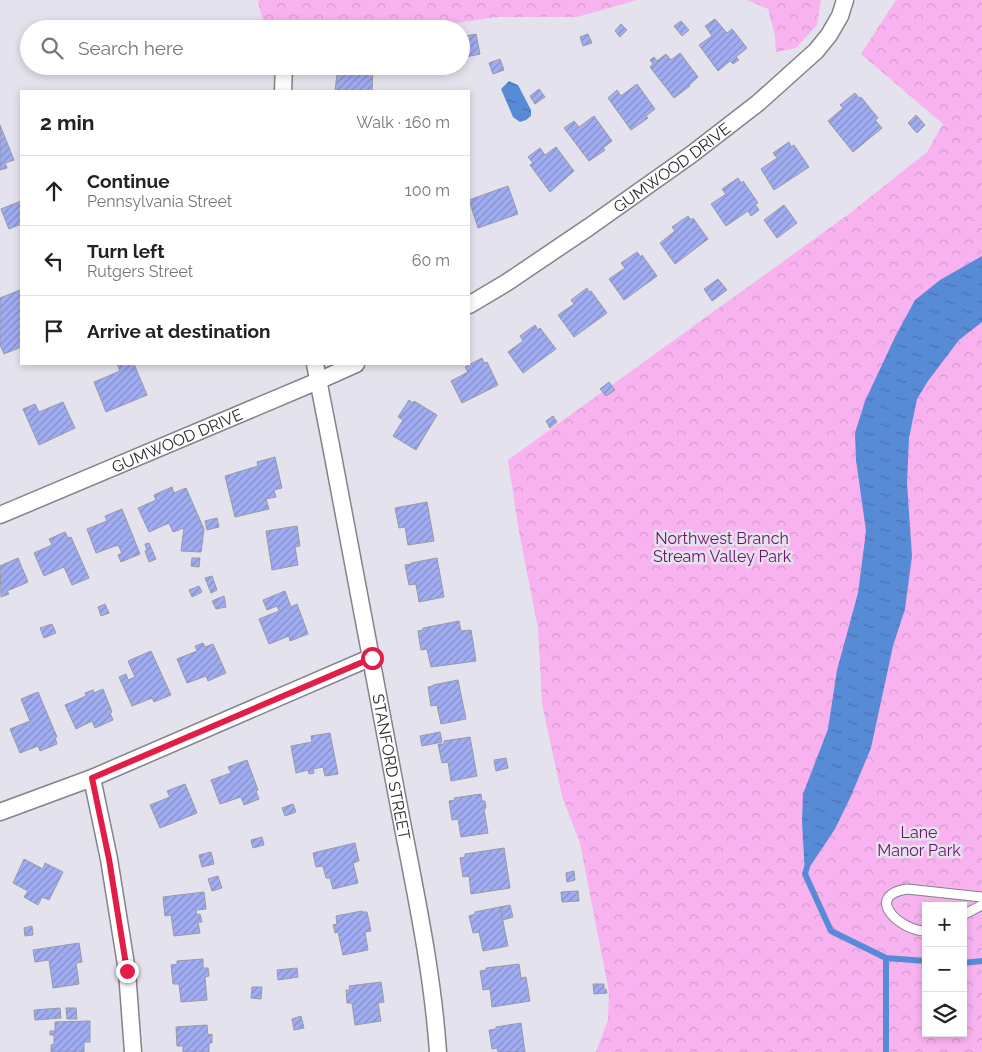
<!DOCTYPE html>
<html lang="en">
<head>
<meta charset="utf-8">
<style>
	body { margin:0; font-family:Raleway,sans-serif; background:#f2f2f2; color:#222 }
	.controls { position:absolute; right:15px; bottom:15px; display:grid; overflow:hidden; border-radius:0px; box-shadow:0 2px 8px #0003 }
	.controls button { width:45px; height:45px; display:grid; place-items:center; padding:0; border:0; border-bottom:1px solid #e0e0e0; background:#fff; color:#222; font:25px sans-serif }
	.stop { position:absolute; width:15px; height:15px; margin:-11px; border:4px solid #e11d48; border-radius:50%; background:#fff }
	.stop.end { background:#e11d48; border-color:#fff; box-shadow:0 1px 5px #0008 }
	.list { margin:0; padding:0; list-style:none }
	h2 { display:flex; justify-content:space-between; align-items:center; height:65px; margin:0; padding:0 20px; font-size:21px }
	h2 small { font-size:16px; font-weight:400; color:#767676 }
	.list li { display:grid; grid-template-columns:32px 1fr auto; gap:15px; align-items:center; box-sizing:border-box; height:70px; padding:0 20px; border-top:1px solid #e0e0e0 }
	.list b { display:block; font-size:19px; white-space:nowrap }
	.list p { margin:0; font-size:16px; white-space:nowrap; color:#767676 }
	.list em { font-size:16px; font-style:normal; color:#767676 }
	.icon { flex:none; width:28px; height:28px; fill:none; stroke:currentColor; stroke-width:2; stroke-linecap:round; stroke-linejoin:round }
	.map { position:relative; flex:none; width:982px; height:1052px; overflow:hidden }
	.search { position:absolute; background:#fff; box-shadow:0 2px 8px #0003; left:20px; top:20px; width:450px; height:55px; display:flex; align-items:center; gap:12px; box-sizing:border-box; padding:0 18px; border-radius:28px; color:#767676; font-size:19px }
	.panel { position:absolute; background:#fff; box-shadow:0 2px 8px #0003; left:20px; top:90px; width:450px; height:275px; border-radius:0px }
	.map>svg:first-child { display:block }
	.forest { fill:url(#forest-crowns); fill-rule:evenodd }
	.water { fill:url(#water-ripples) }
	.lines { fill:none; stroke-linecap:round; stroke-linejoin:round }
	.stream { stroke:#578bd6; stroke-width:6 }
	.building { fill:url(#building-hatch); stroke:#989aa4 }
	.service-casing { stroke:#84828b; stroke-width:11 }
	.minor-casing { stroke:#84828b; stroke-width:19 }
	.service { stroke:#fff; stroke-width:9 }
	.minor { stroke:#fff; stroke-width:16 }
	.route { stroke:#e11d48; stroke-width:6 }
	.labels { text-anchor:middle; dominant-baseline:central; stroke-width:5; stroke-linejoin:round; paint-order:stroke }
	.street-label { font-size:16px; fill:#2b2a2e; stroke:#e4e2ec }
	.park-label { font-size:16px; fill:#6e1168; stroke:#e4e2ec }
</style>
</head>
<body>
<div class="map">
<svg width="982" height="1052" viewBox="0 0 982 1052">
	<defs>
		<pattern id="forest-crowns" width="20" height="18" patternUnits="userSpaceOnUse" patternTransform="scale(1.25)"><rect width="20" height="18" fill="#f9b2f0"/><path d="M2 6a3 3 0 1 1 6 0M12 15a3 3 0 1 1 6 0" fill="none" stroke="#d699ce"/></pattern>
		<pattern id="water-ripples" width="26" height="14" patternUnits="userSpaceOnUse" patternTransform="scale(1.25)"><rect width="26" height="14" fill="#578bd6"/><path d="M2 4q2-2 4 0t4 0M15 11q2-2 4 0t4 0" fill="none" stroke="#4872ae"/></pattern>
		<pattern id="building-hatch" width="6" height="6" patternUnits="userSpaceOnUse" patternTransform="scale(1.25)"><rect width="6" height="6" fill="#a1adf3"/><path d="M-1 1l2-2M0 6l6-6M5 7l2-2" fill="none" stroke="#838dc5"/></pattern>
	</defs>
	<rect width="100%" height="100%" fill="#e4e2ec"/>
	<path class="forest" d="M259,0H637L577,17H497L449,24L400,25L369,29H310L298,26L264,25L258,2Z
		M747,0H821L817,25L796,48L776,52L775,36L768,9Z
		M896,0H982V1052H596L608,1020L609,992L580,843L562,796L542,704L538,628L519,532L508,460L849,214L927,152L943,124L861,54ZM926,906H963V1033H926Z"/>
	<path class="water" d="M509,81L518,85L531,110V116L526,120L520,122L513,117L501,89Z
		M982,256V322L959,340L928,381L917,399L909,438L907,483L912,556L905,609L893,646L871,748L851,796L835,829L805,874L802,822L803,794L828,729L837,670L858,593L866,531L856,460L855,433L865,401L895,337L915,300L940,280Z"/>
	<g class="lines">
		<path class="stream" d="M807,867L805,874L831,931L886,958L926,961
			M886,958V1052
			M963,963L982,961"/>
	</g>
	<path class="building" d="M715,19L727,33L732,29L747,48L736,57L739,60L733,64L730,61L718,71L699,45L712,36L705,26Z
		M681,21L689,30L682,36L674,26Z
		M621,24L627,30L620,37L615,31Z
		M476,34L480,54L461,58V37Z
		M588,34L592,43L583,46L580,37Z
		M680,53L698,77L689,85L690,86L674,98L650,67L653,64L650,60L654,57L657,61L666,54L671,60Z
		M500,59L504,70L493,74L489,63Z
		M338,66H373L372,91H335Z
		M637,84L655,109L646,116L648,118L631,130L608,98L617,90L621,96Z
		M539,89L545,97L535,104L530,96Z
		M855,93L859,98L861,97L878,118L875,120L882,128L853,152L828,121L843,108L840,105Z
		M916,115L925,125L917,133L908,123Z
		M594,116L612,141L603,148L605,150L589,161L564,128L574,121L579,127Z
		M0,125L14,160L5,163L7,168L0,170Z
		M789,142L791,147L794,145L809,167L774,190L761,169L777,158L773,153Z
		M556,147L574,171L550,192L530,165L533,163L528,157L540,148L545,155Z
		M738,178L741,183L743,181L758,203L755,204L759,210L751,216L748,211L726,226L711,204L726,194L722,189Z
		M508,186L518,214L478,228L469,200Z
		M21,201V224L9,229L1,209Z
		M784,205L797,223L777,238L764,220Z
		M688,216L691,220L693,218L708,239L675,264L660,243L675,231L672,227Z
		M637,252L641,257L642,255L657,276L624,300L609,279L625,268L621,263Z
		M718,279L727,290L712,301L704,289Z
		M587,288L589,292L591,291L607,313L574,337L558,315L574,304L571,300Z
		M20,290L21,294V347L4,354L0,345V298Z
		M535,325L538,330L540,328L556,349L523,373L508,352L523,341L520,336Z
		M482,358L484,363L487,362L498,385L462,403L451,381L468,372L465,367Z
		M117,364H134L147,395L106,412L94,382L120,371Z
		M609,382L615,390L606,396L600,389Z
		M409,400L413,403L414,401L437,415L416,450L393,436L403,420L398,417Z
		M63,402L75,428L39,445L23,409L35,404L39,412Z
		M553,416L557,422L550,428L546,421Z
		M275,457L282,488L274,490L276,497L266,499L269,509L235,517L225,476L258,466L257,462Z
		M172,487L174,493L186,488L204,529L201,552L181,551L184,528L173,532L169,523L149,532L138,508L156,500L154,495Z
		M427,502L434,541L408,545L405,527L399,528L395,508Z
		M122,509L140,554L121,562L118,555L122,553L118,545L96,553L87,529L107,521L105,516Z
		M217,518L219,527L207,530L205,521Z
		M297,526L300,546L295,547L298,565L272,570L266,531Z
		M65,532L68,538L71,537L89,578L72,585L64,567L44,576L34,553L52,545L49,539Z
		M149,543L156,559L149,562L145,551H147L145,544Z
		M18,558L28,582L7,591L9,594L1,597L0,566Z
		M192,558H200L199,567L191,566Z
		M437,558L444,597L419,602L416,584L409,585L405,565L411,564V563Z
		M212,576L217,590L211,593L205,578Z
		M199,586L202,592L192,597L189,590Z
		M285,591L291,607L297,604L308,634L290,641L289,636L269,644L259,619L279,611L277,606L267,610L263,600Z
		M224,596L226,607L216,609L212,601Z
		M105,604L109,613L101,616L98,607Z
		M459,621L461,631L471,630L476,661L431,667L427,649L421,650L418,631L423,630V628Z
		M52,624L56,633L44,638L40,628Z
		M203,643L205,647L213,644L226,673L208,681L206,676L187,683L177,659L197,651L195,646Z
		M151,651L171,695L154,702L152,698L132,706L119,677L126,674L128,680L135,677L128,661Z
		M458,680L466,719L441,724L437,705L431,706L428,687L433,686V685Z
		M103,689L112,712L110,713L113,720L95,728L92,721L76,729L65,705L86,696L85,693L93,690L94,693Z
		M38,692L57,737L55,738L57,744L40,751L38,746L20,753L10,729L30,721L21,699Z
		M440,732L442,742L422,746L420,736Z
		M330,733L338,774L325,776L323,767L313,769L314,773L309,774L308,770L296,773L291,746L312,742L311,736Z
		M470,737L477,776L451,781L448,762L442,763L438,744H444V741Z
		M506,758L508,768L496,771L494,760Z
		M247,760L258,790L256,791L259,799L244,805L241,797L220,804L211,780L231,773L228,767Z
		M185,784L197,813L160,828L150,805L170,797L167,791Z
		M481,794L482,801H485L486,808L484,809L488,833L461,837L458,819L452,820L449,801L455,800L454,798Z
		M293,804L296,812L285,816L282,808Z
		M262,837L264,845L253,848L251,840Z
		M355,843L359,861L353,863L358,883L333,889L330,878H326L323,866L316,867L313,853Z
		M504,848L510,888L471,894L469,876L463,877L460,858L465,857V854Z
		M211,852L214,864L202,867L199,855Z
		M24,859L43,869L45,863L63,872L49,900L42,897L38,905L24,897L28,891L13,883Z
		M574,871L575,880L567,882L566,873Z
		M218,876L222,888L212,891L208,879Z
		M578,891L579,901L562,902L561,892Z
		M204,892L206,909L196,910L197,915L200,914L202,922H198L200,933L174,936L171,915L165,916L163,897Z
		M510,905L513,917L503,920L500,907Z
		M500,907L508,946L483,951L479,932L473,933L469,916L475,914V912Z
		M362,911V912H367L371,931L365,932L368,950L343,955L338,932L335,933L333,925L337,924L336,916Z
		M32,926L33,935L25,936L24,928Z
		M79,943L82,962L76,963L79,984L53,988L49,960L35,962L33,950Z
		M203,959V968H208L209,976L205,977L207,1000L181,1002L179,984H173L171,965L177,964V961Z
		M519,964L521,978L526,977L530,1001L492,1007L490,989L483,990L480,971L486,970V968Z
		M297,968L298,977L278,980L277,970Z
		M381,982L384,1002L378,1003L381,1021L355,1025L352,1003H347L346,990H350L349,986Z
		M593,984H604V990L606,989L607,993L594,994Z
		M252,987H262L261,999L251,998Z
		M60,1008L61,1018L35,1020L34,1010Z
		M66,1008H76L77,1019H67Z
		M301,1016L304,1028L294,1030L292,1019Z
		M90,1021V1042H84V1052H51V1045L54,1044V1035H50V1031H55V1022Z
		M521,1023L525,1052H498L497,1048L492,1049L489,1030L496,1029V1027Z
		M207,1025L208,1035L212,1034V1043H209V1052H183V1046H177L176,1027Z"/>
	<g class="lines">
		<g class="service-casing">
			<path id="service" d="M963,915L982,905
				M926,931C900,931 863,896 907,889L982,897"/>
		</g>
		<g class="minor-casing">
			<g id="minor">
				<path d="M283,91L284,66"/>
				<path id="s1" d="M469,305L506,283L589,227L692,154L758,103L816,51L829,35L840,16L845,0"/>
				<path id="s2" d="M315,364C343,506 370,648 396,791C412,877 432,964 438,1052"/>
				<path id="s3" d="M0,515L318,381L356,364"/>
				<path d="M92,778L109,859L127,971L133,1052"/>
				<path d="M0,812L92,778L372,657"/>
			</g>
		</g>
		<use href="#service" class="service"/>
		<use href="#minor" class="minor"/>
	</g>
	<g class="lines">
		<path class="route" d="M127,971L109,859L92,778L372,658"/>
	</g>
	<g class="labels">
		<g class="street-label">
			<text stroke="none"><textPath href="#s1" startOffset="245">GUMWOOD DRIVE</textPath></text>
			<text stroke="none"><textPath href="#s3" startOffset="192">GUMWOOD DRIVE</textPath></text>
			<text stroke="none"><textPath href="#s2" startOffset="410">STANFORD STREET</textPath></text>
		</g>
		<g class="park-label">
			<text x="722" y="538">Northwest Branch<tspan x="722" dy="18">Stream Valley Park</tspan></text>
			<text x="919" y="832">Lane<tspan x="919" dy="18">Manor Park</tspan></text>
		</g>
	</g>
</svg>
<div class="controls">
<button>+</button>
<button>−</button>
<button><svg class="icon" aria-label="layers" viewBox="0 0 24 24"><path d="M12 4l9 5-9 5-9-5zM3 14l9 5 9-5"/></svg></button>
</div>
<div class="stop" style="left:372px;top:658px"></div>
<div class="stop end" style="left:127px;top:971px"></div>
<div class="search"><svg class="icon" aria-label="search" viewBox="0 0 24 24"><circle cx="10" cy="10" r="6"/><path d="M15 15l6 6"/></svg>Search here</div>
<section class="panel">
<h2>2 min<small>Walk · 160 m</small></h2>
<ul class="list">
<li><svg class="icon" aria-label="ahead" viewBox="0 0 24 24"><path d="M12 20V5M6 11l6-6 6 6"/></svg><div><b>Continue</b><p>Pennsylvania Street</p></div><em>100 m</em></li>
<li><svg class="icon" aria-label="left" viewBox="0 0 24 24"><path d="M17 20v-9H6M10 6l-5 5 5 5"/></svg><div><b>Turn left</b><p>Rutgers Street</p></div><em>60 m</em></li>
<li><svg class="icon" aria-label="arrive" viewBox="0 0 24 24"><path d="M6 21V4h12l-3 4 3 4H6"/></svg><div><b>Arrive at destination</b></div></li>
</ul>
</section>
</div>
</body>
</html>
